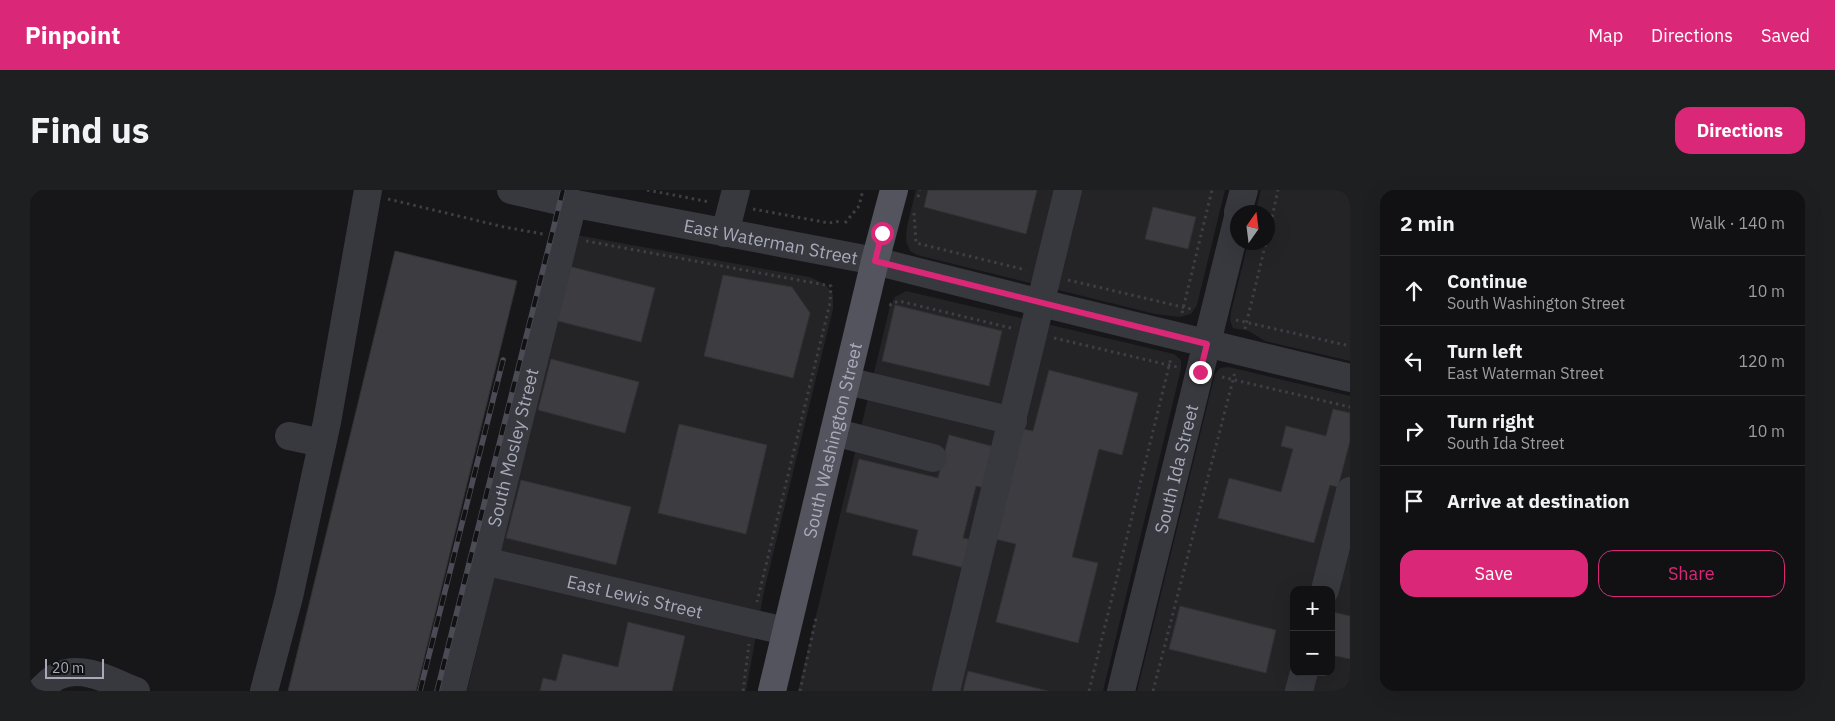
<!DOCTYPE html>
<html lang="en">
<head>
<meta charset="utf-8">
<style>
	body { margin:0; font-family:"IBM Plex Sans",sans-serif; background:#1e1f21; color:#f1f3f6 }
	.controls { position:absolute; right:15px; bottom:15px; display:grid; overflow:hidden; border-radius:10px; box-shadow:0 5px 20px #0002 }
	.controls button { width:45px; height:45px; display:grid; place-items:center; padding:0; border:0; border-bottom:1px solid #303133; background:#111113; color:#f1f3f6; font:25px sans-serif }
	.compass { position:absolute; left:1200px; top:15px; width:45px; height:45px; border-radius:50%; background:#111113; box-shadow:0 5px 20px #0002; rotate:14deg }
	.scale { position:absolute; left:15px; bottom:12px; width:59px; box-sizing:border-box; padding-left:5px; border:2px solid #a8aaba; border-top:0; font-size:14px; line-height:18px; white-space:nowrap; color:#a8aaba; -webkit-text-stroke:4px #121214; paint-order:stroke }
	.stop { position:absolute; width:15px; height:15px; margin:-11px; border:4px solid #db2777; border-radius:50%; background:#fff }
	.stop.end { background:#db2777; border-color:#fff; box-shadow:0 1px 5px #0008 }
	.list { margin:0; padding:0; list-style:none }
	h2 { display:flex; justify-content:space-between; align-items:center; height:65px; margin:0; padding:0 20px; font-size:21px }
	h2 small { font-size:16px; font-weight:400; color:#9c9da0 }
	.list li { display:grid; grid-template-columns:32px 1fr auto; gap:15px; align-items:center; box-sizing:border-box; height:70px; padding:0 20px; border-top:1px solid #303133 }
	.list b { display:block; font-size:19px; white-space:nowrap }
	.list p { margin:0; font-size:16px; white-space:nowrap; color:#9c9da0 }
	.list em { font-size:16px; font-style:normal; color:#9c9da0 }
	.actions { display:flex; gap:10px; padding:15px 20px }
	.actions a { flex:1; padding:11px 0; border:1px solid #db2777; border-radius:15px; text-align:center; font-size:18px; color:#db2777 }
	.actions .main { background:#db2777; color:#fff }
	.icon { flex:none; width:28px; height:28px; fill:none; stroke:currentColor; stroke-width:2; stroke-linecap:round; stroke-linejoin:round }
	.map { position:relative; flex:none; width:1320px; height:501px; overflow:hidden; border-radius:15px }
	header { display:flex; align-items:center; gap:30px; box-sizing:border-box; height:70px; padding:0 25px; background:#db2777; color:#fff }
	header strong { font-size:24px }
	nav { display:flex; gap:28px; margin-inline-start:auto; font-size:18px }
	.intro { display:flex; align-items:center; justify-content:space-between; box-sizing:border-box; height:120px; padding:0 30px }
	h1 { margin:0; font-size:35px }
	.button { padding:12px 22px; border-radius:15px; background:#db2777; color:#fff; font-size:18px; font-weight:700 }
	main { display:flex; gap:30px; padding:0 30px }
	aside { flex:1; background:#111113; border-radius:15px; box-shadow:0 5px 20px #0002 }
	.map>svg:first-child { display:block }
	.built { fill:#242326; fill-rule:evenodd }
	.building { fill:#3c3c41; stroke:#323135 }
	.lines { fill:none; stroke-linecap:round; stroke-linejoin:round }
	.path { stroke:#3e3e46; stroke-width:3; stroke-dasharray:2.5 4; stroke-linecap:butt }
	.minor { stroke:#38383f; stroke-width:28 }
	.major { stroke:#53545e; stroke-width:28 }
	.rail-casing { stroke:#4a4b54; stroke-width:5.5 }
	.rail { stroke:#121214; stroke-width:4; stroke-dasharray:11; stroke-linecap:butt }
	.route { stroke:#db2777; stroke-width:6 }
	.labels { text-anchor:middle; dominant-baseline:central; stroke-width:5; stroke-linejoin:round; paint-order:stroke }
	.street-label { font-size:18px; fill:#a8aaba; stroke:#121214 }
</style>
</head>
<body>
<header>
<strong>Pinpoint</strong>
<nav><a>Map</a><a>Directions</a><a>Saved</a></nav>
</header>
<div class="intro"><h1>Find us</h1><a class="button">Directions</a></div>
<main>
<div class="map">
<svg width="1320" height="501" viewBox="0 0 1320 501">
	<rect width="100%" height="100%" fill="#171719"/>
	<path class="built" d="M886,0H1195L1167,115L1161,124L1150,127L1125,124L887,65L880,61L876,51L877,36Z
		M1231,0H1320V171L1235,151L1219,141L1203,138L1200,131L1201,122L1218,53L1238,52V22H1225Z
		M546,45L780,87L796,95L803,105V119L734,401L716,501H437Z
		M876,101L1144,164L1151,170V179L1073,501H768L860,116L865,107Z
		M1199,177L1320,206V501H1107L1185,184L1190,178ZM1264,400H1301V482H1264Z"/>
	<path class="building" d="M898,0H1007L996,44L894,17Z
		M1123,17L1166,27L1158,59L1115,49Z
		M365,61L487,91L386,501H258Z
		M538,76L625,98L611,152L524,130Z
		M693,85L762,97L780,123L763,188L674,166Z
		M865,115L972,141L959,196L852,171Z
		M521,169L609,192L595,243L508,220Z
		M1019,180L1108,203L1092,265L1069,259L1042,367L1068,373L1048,453L966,432L986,354L961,348L988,238L1003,241Z
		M1303,219L1320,223V251L1308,297L1300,295L1284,353L1188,328L1199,288L1251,302L1263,259L1251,256L1256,236L1296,246Z
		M649,234L737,255L716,344L628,323Z
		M919,245L965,257L955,298L946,296L933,348L942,350L935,378L882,365L888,340L816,322L829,269L908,288Z
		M491,290L601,317L586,375L476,348Z
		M1150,416L1246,440L1236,483L1139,459Z
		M1303,422L1320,426V469L1301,465V429Z
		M598,432L655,446L642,501H510L513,488L526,491L533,464L588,477Z
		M938,481L1018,501H933Z"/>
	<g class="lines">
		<path class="path" d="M617,0L680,12
			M888,7L890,0
			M358,9L474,37L513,44
			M723,19L799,33L811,31
			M884,23L886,53L996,80
			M815,33L829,16L833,0
			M1238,46L1248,0
			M556,51L801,96L800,113L727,412
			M1038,90L1161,119
			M860,116L861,114L869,111L981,138
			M1152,123L1182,0
			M1206,130L1320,156
			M1215,139L1236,52
			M1024,148L1147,177
			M1192,187L1320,217
			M713,501L719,454
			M770,501L786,428
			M1059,501L1141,168
			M1123,501L1205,182"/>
		<g class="minor">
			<path id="s1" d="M481,0L530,11L845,71L1011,113L1320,188"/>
			<path d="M1208,22L1214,0"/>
			<path d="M695,43L706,0"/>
			<path d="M817,191L983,231"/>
			<path d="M804,242L903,268"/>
			<path d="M259,246L292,253"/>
			<path id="s2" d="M454,371L755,441"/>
			<path d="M1295,400L1320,301"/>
			<path d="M10,501C15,496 21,489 28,486C53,474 82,492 106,501"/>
			<path d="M234,501L259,407L297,232L338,0"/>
			<path id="s3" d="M422,501L543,13"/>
			<path d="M916,501L1038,0"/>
			<path id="s4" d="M1091,501L1208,27"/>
			<path d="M1269,501L1274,482"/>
		</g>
		<path class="major" id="s5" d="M742,501L845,71L864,0"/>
		<g class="rail-casing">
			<path id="rail" d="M390,501L473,170
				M407,501L533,0"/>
		</g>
		<use href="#rail" class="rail"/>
	</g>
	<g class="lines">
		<path class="route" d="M852,43L845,71L1177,154L1170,182"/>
	</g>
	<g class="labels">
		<g class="street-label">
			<text stroke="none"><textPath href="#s1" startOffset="265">East Waterman Street</textPath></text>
			<text stroke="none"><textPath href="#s5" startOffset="258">South Washington Street</textPath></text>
			<text stroke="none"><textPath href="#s3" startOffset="251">South Mosley Street</textPath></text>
			<text stroke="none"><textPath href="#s4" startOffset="229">South Ida Street</textPath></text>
			<text stroke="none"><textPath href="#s2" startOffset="155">East Lewis Street</textPath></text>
		</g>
	</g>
</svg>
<div class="controls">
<button>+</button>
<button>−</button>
</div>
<svg class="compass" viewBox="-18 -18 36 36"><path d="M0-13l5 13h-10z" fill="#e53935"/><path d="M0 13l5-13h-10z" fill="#9c9da0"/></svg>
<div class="scale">20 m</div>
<div class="stop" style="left:852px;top:43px"></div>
<div class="stop end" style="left:1170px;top:182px"></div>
</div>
<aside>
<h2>2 min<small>Walk · 140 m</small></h2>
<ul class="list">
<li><svg class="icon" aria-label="ahead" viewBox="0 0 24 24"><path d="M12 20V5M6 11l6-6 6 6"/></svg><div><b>Continue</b><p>South Washington Street</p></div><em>10 m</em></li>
<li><svg class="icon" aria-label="left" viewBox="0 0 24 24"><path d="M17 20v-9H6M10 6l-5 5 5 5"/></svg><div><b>Turn left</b><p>East Waterman Street</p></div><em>120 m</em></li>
<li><svg class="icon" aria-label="right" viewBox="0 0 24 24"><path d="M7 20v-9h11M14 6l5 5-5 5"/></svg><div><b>Turn right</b><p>South Ida Street</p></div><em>10 m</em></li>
<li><svg class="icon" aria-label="arrive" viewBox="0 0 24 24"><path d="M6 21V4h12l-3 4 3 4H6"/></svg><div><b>Arrive at destination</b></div></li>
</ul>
<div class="actions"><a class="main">Save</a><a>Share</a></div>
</aside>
</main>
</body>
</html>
